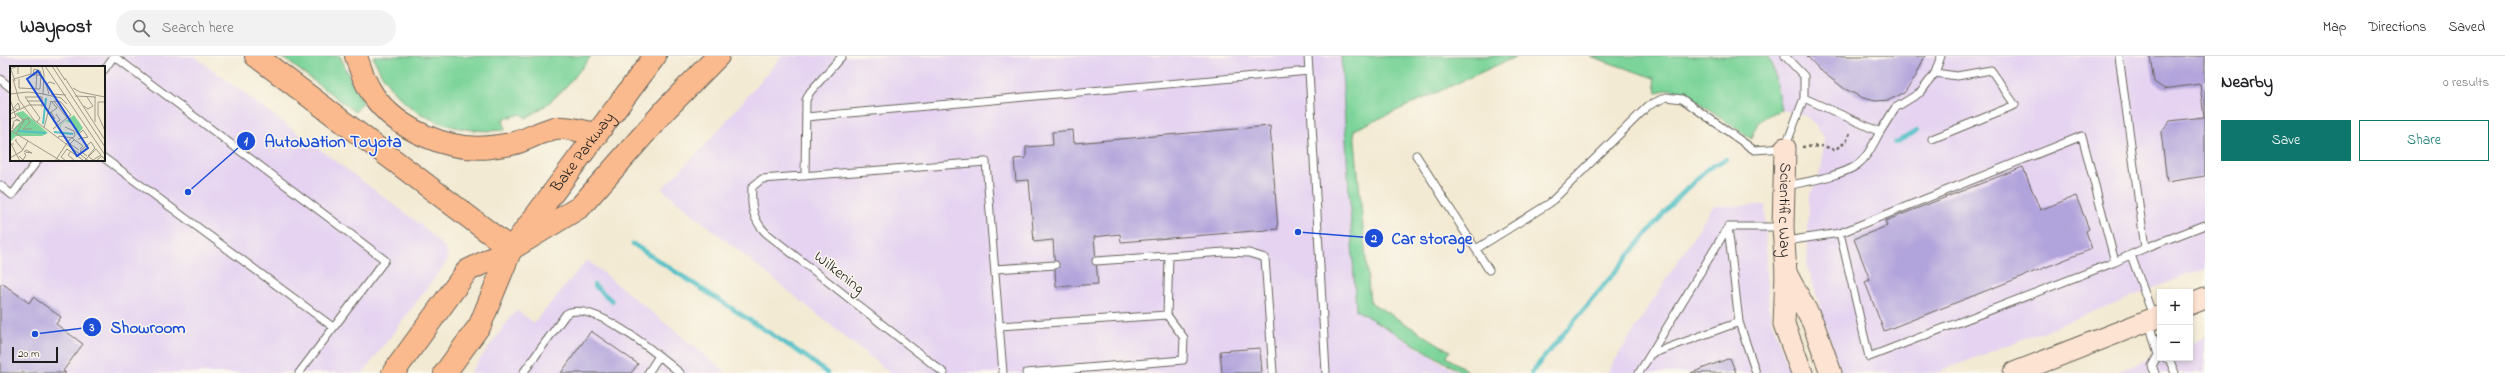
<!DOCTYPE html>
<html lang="en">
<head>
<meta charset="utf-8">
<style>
	body { margin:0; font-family:"Indie Flower",sans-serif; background:#f2f2f2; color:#202124 }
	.controls { position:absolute; right:12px; bottom:12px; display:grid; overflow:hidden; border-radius:0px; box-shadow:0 2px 6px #0003 }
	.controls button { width:36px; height:36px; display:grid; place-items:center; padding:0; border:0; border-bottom:1px solid #e0e0e0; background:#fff; color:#202124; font:20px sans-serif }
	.scale { position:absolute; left:12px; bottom:10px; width:46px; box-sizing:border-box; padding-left:4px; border:2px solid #1c1c1c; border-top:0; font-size:11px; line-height:14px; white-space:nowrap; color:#1c1c1c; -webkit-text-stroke:3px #fbf7ec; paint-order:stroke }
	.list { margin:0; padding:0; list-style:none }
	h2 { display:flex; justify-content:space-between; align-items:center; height:52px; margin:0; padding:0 16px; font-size:17px }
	h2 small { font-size:13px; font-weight:400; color:#757577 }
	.actions { display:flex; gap:8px; padding:12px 16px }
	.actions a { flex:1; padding:9px 0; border:1px solid #0f766e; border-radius:0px; text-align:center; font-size:14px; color:#0f766e }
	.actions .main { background:#0f766e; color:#fff }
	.icon { flex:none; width:22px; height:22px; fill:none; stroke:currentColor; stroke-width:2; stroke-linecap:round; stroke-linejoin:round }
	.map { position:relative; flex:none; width:2205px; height:317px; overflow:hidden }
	header { display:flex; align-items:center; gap:24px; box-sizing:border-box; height:56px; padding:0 20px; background:#fff; border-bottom:1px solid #e0e0e0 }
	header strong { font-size:19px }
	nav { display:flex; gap:22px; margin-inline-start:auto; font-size:14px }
	.search { width:280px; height:36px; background:#f2f2f2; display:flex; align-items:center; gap:10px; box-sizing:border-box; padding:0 14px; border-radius:22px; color:#757577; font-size:15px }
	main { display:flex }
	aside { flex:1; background:#fff }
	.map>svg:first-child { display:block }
	.built { fill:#e5d3f1; fill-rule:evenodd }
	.green { fill:#7cd49a; stroke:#4c785b }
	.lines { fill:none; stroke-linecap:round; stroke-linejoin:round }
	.stream { stroke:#50bfc6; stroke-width:4.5 }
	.building { fill:#b1a3db }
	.lane-casing { stroke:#67645c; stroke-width:9 }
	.secondary-casing { stroke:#67645c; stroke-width:23 }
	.primary-casing { stroke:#67645c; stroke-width:24 }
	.highway-casing { stroke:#67645c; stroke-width:24 }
	.path { stroke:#67645c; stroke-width:2.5; stroke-dasharray:3 3; stroke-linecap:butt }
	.lane { stroke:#fff; stroke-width:7 }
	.secondary { stroke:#fde3d1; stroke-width:21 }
	.primary { stroke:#fbba8d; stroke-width:22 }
	.highway { stroke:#fbba8d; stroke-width:22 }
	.labels { text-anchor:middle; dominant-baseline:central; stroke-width:3; stroke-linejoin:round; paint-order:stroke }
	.street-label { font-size:16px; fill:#1c1c1c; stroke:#fbf7ec }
	.inset-river { fill:none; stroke:#50bfc6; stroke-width:2 }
	.inset-road { fill:none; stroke:#9d988a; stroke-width:1 }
	.view { fill:#1d4ed8; fill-opacity:0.15; stroke:#1d4ed8; stroke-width:2 }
	.inset-edge { fill:none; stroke:#1c1c1c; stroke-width:2 }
	.leader { fill:none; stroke:#1d4ed8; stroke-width:1.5 }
	.callout-dot { fill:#1d4ed8; stroke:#fbf7ec; stroke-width:1.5 }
	.mark-label { font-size:12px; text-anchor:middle; font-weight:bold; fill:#fff }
	.callout-label { font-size:17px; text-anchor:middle; font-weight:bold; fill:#1d4ed8; stroke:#fbf7ec; stroke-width:3; stroke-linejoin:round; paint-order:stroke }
</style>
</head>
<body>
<header>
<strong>Waypost</strong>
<div class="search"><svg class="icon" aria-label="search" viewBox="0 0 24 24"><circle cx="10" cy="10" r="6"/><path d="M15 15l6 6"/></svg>Search here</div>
<nav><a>Map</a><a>Directions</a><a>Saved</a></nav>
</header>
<main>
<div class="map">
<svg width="2205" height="317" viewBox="0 0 2205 317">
	<rect width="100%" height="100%" fill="#fbf7ec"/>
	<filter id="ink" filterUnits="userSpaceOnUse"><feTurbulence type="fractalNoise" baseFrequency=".025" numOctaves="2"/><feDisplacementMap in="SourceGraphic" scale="8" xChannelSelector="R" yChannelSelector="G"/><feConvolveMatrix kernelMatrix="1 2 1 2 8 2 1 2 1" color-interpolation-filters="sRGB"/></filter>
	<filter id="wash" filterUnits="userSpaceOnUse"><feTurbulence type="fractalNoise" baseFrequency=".012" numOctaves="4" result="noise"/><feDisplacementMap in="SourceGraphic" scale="16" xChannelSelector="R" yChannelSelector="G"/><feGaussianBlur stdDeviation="0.9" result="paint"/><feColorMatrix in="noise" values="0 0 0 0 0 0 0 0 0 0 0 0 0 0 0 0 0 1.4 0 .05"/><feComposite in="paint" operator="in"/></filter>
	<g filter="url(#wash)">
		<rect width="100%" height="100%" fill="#f3ead3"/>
		<path class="built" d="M0,0H194L420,168L446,193L448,204L363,317H0ZM11,11H104V104H11Z
			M782,0H1341L1356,254L1459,317H890L662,133L708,86Z
			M1767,0H2205V212L1936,317H1841L1807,209L1809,143L1822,110L1824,81L1812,65L1803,59L1781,54L1772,7Z
			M1765,149L1766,211L1770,260L1790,317H1607L1713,150Z
			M587,204L727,317H470L516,254L534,267Z
			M2205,281V317H2113L2160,299V302H2190V287Z"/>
		<path class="green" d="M281,0H340L350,23L363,46L355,56Z
			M373,0H591C572,25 554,47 526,62L521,58L503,63L505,74C447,79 395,57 373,0Z
			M1341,0H1517L1354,74L1370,246L1450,295L1446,301L1467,314L1463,317L1356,254Z
			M1590,0H1767L1772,7L1781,54C1763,61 1757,64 1751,83L1688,38L1670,33L1657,36L1654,22Z"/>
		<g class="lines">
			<path class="stream" d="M1895,87L1917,75
				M633,188L808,302L827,317
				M594,229L612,245
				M1531,317L1674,145L1707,113L1726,103"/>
		</g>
		<g id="blocks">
			<path class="building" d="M1807,0H1925L1915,22L1904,37L1889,44L1876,45L1863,42L1845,33L1821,15Z
				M2150,0H2205V120L2167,126L2161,76L2170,65L2204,61L2200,28L2164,33L2154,26Z
				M1270,70L1278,173L1121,186L1120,178L1094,181L1098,228L1056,231L1053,184L1034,186L1029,124L1016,125L1014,103L1026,102V91L1053,89L1052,76L1073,74L1074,87Z
				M2023,111L2040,154L2076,140L2089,173L2086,175L2092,193L1884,275L1865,226L1870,224L1854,183L1887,170L1885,165Z
				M2,227L29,247L33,241L61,261L56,268L83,288L63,315L66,317H0V230Z
				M591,275L638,308L631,317H561Z
				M1260,292L1262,317H1222L1220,295Z
				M1730,302L1736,317H1691Z"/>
		</g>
	</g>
	<g filter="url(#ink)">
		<use href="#blocks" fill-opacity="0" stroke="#67645c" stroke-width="1"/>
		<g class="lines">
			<g class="lane-casing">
				<path id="lane" d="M114,0L385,204L299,317
					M1785,0L1804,20V42
					M2119,0L2145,192L2205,169
					M104,14L114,0
					M1309,15L1326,317
					M0,23L11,32
					M806,61L1309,15L1308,0
					M1880,76L1895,52L1921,36L1935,17L1941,0
					M1932,83L2015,49L1991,14L1957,20L1935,17
					M1416,99L1489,214
					M104,102L333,271
					M805,120L806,44L810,36L842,0
					M0,129L12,139L38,104
					M1840,177L1869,301L2115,206
					M1786,185L1840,177L2082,80L2115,206L2145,192
					M1476,193L1550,147L1648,50L1666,41L1682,43L1754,94L1785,92L1804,42L1880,76C1873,88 1868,101 1857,109C1842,120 1804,126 1786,130
					M2131,199L2153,260
					M1096,205L1225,196L1249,197L1265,202L1273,317
					M995,213L1055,209
					M1167,259L1169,201
					M1739,266L1756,317
					M2149,266L2158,299L2152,310L2155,317
					M999,270L1167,259L1184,282L1183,304L1026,317
					M1651,298L1739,266L1728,171
					M2165,302L2169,303L2175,317
					M523,317L566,258C591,242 660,300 680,317
					M648,317L659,300
					M944,317L766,177C752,163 751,150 752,131L762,123L986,106L1003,317
					M1639,317L1728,171H1781"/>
			</g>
			<g class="secondary-casing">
				<g id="secondary">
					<path id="s1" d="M1785,92L1783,171L1786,217L1784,268L1802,317"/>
					<path d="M1786,217L1813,267L1831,317"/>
					<path d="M2190,248L2205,242"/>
					<path d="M2014,317L2160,260"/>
				</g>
			</g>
			<g class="primary-casing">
				<g id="primary">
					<path d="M393,317L467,215L511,193"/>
					<path id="s2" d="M445,317L480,269L511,193L655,0"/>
				</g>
			</g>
			<g class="highway-casing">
				<path id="highway" d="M256,0L511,193L580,151L667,52L718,0
					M356,0C360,13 365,27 373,39C397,74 449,96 491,91C499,90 509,89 518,86C530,82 542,75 555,72C566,70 585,76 597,78"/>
			</g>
			<path class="path" d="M1802,91L1824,90L1834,94L1846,86L1851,75"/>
			<use href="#lane" class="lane"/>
			<use href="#secondary" class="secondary"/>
			<use href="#primary" class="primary"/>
			<use href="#highway" class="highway"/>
		</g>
	</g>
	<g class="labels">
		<g class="street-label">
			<text stroke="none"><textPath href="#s2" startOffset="262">Bake Parkway</textPath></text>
			<text stroke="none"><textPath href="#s1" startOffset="62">Scientific Way</textPath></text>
			<text transform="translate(839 217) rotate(38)">Wilkening</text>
		</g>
	</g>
	<g transform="translate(10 10)">
		<rect width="95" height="95" fill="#f3ead3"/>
		<path d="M13,45L38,67L32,70H6L0,76V67L12,54L6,47ZM64,49L73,62L67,69L64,59L56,55L51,59L50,64V59Z" fill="#7cd49a"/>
		<path class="inset-river" d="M33,58L36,32M8,65L36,67M44,66L63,68"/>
		<path class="inset-road" d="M32,0L34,8L33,28L51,32L57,38M35,0L95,89M42,0L95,81M46,0L55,14M0,1L5,15M0,3L8,0V8M55,12L95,74M3,13L9,34L24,54L79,95M4,13L21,8V0M9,13V22L30,23L31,9V7L30,5L24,3L23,9H31M63,22L70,26L95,31M26,23L27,3M0,28L18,26L34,28M39,28L36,18L40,16L45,18M41,28L56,29M65,30L86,31M85,31V56M0,33L6,51L0,53M17,35H32M42,36L45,35L51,36L61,49L57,52L44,35M95,36H88V49L95,65M19,39H32M74,40L78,43L83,40L77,31M0,46L8,37L10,42L7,44L5,42M0,48L19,39M6,48L13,54L19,52M40,48L45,53L41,46M18,53L20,56L13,63H22M27,56L30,52L15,31H32V41M4,58L2,63L4,55L6,54L7,53L10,55L6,54M45,58L50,54L46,48M55,61L64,65L65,70M34,62L41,35L47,42L38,48M43,63L57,52M0,64L51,95M2,65L15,53L6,68M68,69L73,64L78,71L68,73M48,72L49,70L63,72M62,72L73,80L70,83M7,74H5L13,84M64,74L60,78L69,84M4,78H1L10,95M61,85L58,89L65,95M14,86L16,84L22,87L15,86M9,90L13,94L16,89L14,87M77,90L70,85L81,76L85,82L78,90M0,92L12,85L18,75M45,95L59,74L65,70M56,95L51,91L57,83L73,94M74,95L86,83L91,89L83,94L79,91M86,95L92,90L95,94"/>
		<path class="view" d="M28,5L78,82L67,90L17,13Z"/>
		<rect width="95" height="95" class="inset-edge"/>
	</g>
	<path class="leader" d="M188 136L246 85M1298 176L1374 182M35 278L92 271"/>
	<g class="callout-dot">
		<circle cx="188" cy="136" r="4"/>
		<circle cx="1298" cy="176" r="4"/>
		<circle cx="35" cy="278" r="4"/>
		<circle cx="246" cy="85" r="10"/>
		<circle cx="1374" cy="182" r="10"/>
		<circle cx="92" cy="271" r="10"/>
	</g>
	<g class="mark-label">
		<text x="246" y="89">1</text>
		<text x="1374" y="186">2</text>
		<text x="92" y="275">3</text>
	</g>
	<g class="callout-label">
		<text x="333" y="91">AutoNation Toyota</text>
		<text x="1432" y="188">Car storage</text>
		<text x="148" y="277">Showroom</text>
	</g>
</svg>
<div class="controls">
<button>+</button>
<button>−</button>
</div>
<div class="scale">20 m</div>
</div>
<aside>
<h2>Nearby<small>0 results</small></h2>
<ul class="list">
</ul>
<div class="actions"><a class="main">Save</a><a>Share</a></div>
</aside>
</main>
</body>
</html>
